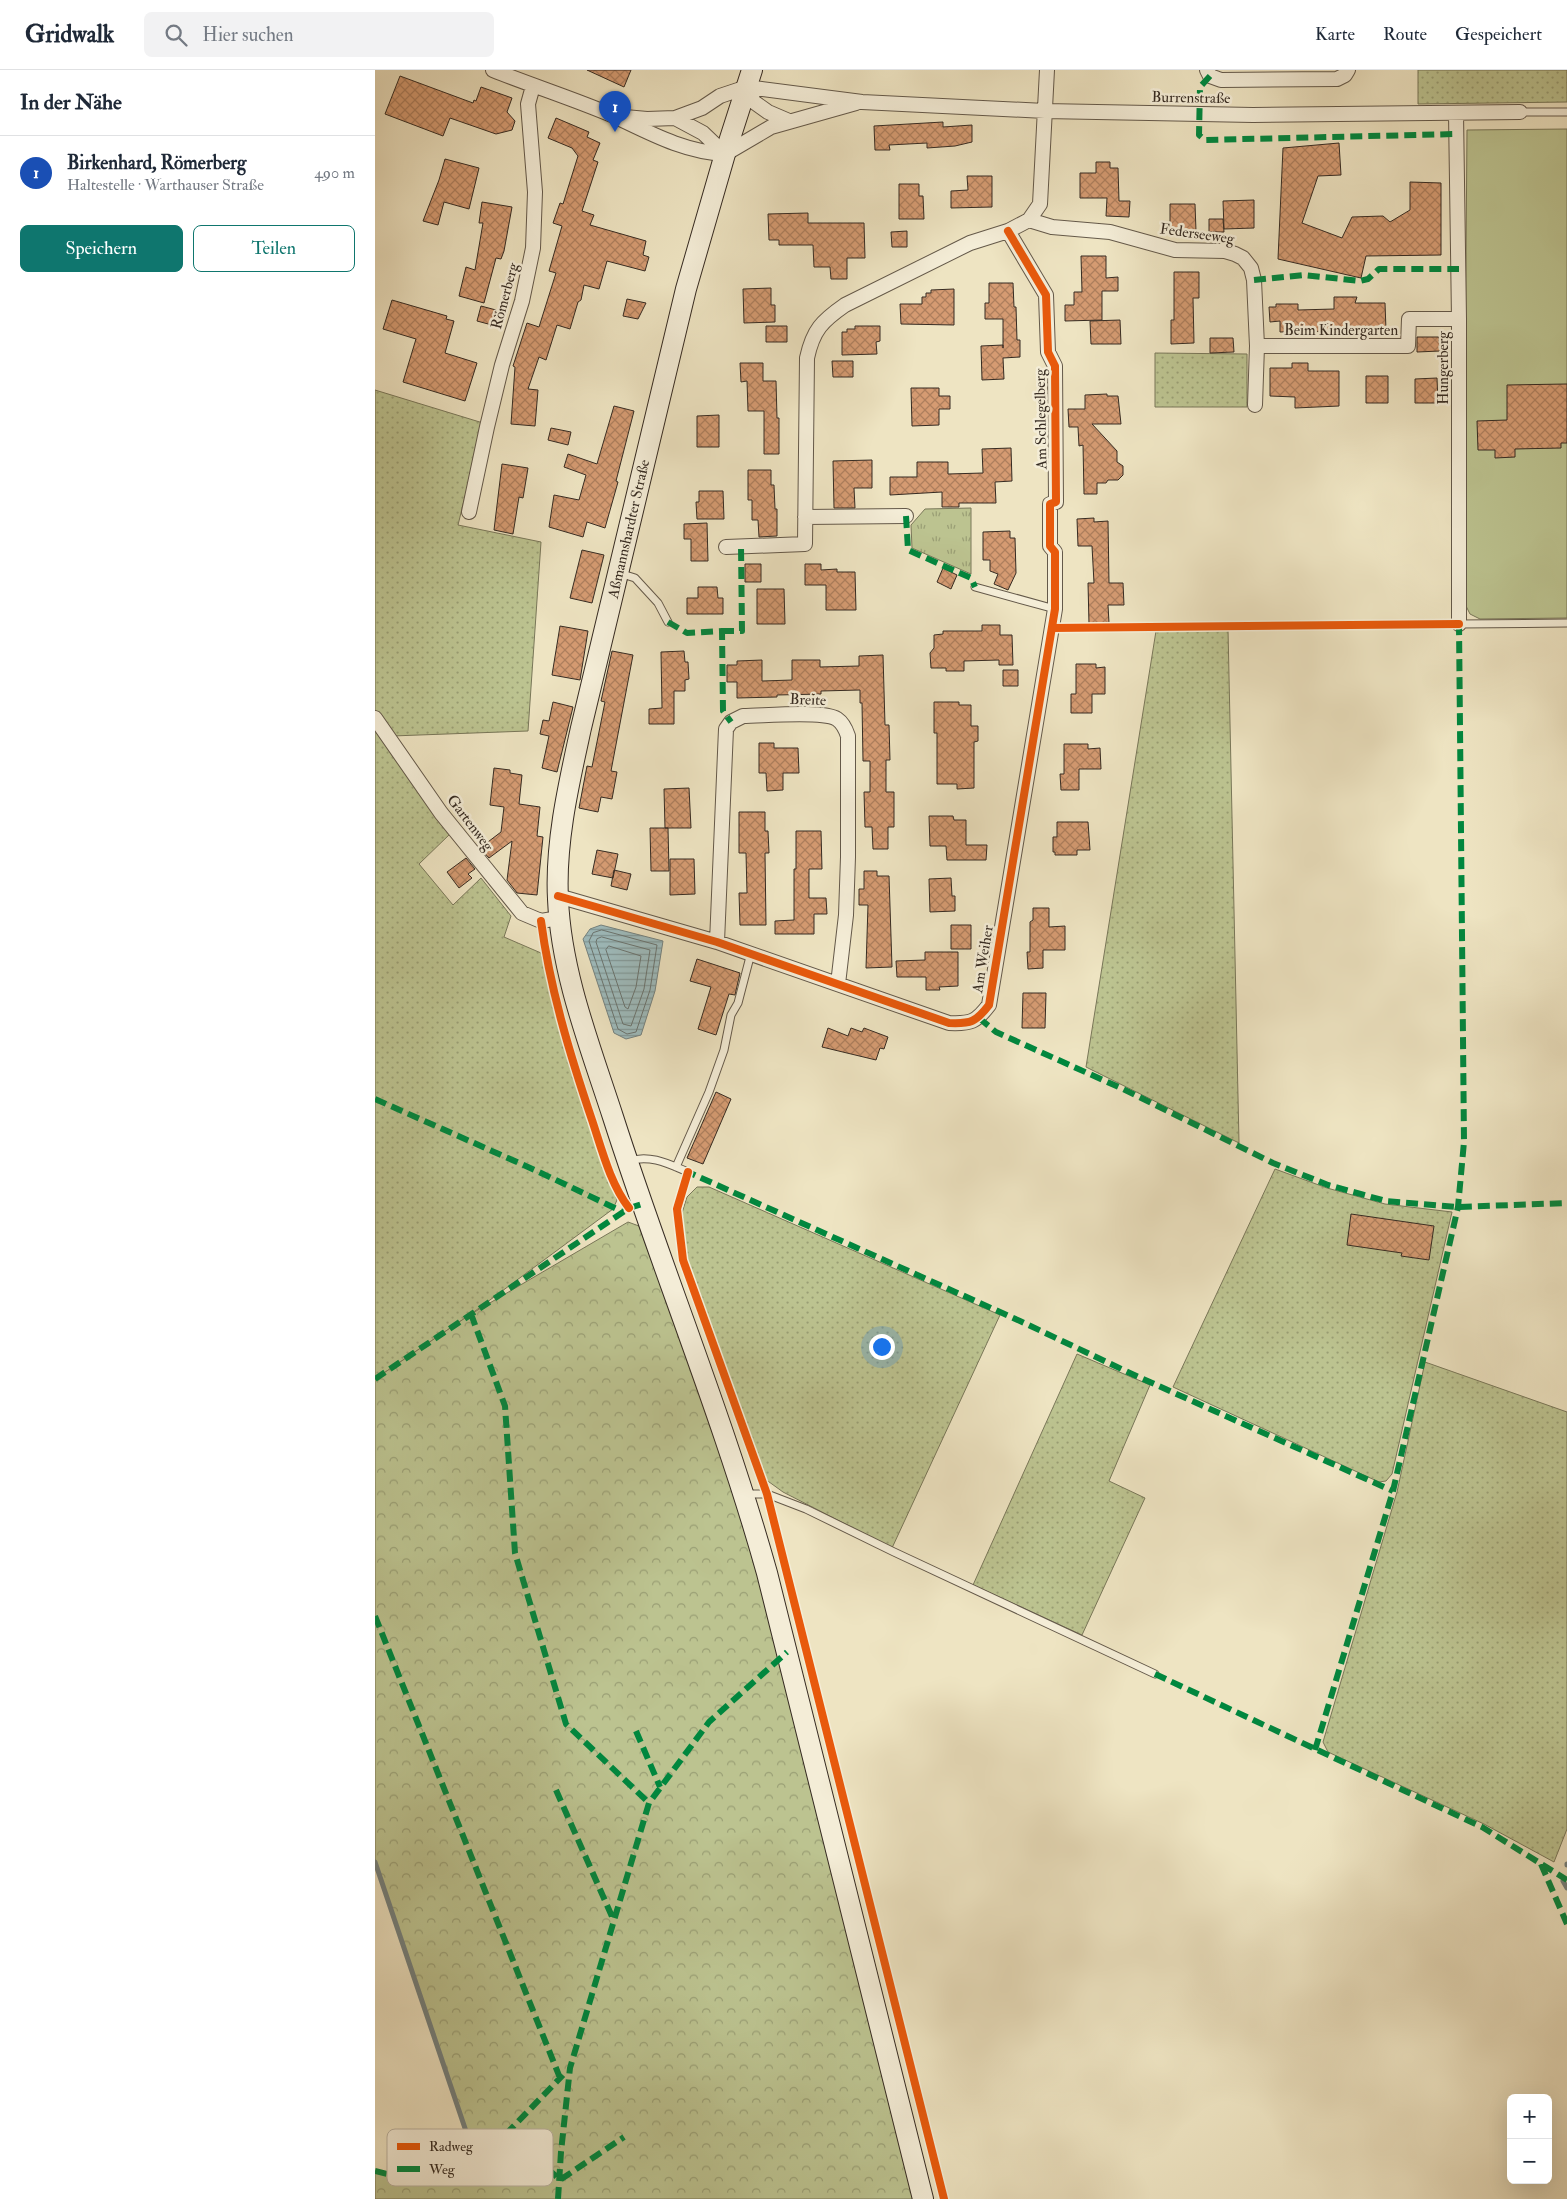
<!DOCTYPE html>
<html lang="de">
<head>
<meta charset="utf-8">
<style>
	body { margin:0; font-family:"IM FELL Double Pica",serif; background:#f2f2f3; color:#1f2937 }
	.controls { position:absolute; right:15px; bottom:15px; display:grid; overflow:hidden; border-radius:8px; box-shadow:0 5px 20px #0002 }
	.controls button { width:45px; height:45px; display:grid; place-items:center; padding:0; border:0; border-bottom:1px solid #e0e1e3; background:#fff; color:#1f2937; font:25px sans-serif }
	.you { position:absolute; left:506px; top:1276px; width:18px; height:18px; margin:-12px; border:4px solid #fff; border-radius:50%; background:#1a73e8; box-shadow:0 0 0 8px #1a73e833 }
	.badge { display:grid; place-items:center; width:32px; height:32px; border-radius:50%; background:#0f766e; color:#fff; font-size:16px; font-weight:700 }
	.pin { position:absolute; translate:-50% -41px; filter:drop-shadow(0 1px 2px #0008) }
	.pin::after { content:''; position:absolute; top:26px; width:18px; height:15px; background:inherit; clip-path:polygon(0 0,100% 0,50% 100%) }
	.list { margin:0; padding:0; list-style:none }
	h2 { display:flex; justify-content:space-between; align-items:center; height:65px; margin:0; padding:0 20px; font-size:21px }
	h2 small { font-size:16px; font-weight:400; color:#747a83 }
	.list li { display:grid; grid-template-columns:32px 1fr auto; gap:15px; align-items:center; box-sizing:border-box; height:75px; padding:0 20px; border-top:1px solid #e0e1e3 }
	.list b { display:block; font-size:19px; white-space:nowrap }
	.list p { margin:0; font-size:16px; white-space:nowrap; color:#747a83 }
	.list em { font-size:16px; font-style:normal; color:#747a83 }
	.actions { display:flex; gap:10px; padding:15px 20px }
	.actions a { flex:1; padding:11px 0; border:1px solid #0f766e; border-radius:8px; text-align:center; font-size:18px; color:#0f766e }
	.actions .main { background:#0f766e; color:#fff }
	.icon { flex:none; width:28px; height:28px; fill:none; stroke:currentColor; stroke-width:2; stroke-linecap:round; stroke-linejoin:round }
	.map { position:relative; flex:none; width:1192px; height:2129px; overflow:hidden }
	header { display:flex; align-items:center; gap:30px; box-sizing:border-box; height:70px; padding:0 25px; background:#fff; border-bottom:1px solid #e0e1e3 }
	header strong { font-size:24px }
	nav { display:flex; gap:28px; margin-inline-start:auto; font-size:18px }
	.search { width:350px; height:45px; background:#f2f2f3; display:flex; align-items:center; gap:12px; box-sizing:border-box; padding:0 18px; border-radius:8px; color:#747a83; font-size:19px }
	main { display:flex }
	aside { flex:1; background:#fff }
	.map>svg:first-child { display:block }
	.grass { fill:url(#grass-dots); stroke:#797759 }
	.forest { fill:url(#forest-crowns); stroke:#797759 }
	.park { fill:url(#park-tufts); stroke:#797759 }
	.pitch { fill:#bcc390; stroke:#797759 }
	.water { fill:url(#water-rules); stroke:#748280 }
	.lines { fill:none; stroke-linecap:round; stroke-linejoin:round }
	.shore { stroke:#6a7470; stroke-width:1 }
	.stream { stroke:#748280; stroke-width:5 }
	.building { fill:url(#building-cross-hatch); stroke:#362b22 }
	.service-casing { stroke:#64594a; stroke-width:9 }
	.minor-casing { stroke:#64594a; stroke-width:16 }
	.secondary-casing { stroke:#362b22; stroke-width:22 }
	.service { stroke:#f4edd7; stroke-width:7 }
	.minor { stroke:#f4edd7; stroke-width:14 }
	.secondary { stroke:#f4edd7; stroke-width:20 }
	.quiet { stroke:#00873e; stroke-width:6; stroke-dasharray:12 6; stroke-linecap:butt }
	.cycleway-casing { stroke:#f4edd7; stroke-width:11 }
	.cycleway { stroke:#e8590c; stroke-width:8 }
	.labels { text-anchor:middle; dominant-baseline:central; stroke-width:5; stroke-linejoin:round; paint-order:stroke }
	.street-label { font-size:15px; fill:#362b22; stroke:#f4edd7 }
	.key { fill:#f4edd7; stroke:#bbb3a1; stroke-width:1 }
	.key-label { font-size:14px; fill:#362b22 }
</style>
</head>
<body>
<header>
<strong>Gridwalk</strong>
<div class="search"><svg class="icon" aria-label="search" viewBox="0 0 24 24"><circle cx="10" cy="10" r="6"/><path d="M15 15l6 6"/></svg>Hier suchen</div>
<nav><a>Karte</a><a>Route</a><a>Gespeichert</a></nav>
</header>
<main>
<aside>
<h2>In der Nähe<small></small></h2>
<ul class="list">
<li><span class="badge" style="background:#1a4fb4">1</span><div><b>Birkenhard, Römerberg</b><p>Haltestelle · Warthauser Straße</p></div><em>490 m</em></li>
</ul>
<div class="actions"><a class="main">Speichern</a><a>Teilen</a></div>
</aside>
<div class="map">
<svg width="1192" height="2129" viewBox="0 0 1192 2129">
	<defs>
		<pattern id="grass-dots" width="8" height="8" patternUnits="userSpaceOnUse" patternTransform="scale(1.25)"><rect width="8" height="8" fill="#bcc390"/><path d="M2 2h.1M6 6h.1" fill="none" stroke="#9a9f75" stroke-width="1.8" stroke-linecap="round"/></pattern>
		<pattern id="forest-crowns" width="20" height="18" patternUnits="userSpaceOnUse" patternTransform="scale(1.25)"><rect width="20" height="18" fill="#bcc390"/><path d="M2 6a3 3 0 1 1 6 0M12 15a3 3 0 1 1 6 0" fill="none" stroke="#9a9f75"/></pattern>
		<pattern id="park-tufts" width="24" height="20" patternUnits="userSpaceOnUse" patternTransform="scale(1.25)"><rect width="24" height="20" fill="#bcc390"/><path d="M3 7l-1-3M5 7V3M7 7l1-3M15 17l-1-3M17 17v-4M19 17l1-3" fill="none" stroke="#9a9f75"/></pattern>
		<pattern id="water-rules" width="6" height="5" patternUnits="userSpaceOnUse" patternTransform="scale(1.25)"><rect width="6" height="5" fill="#9ebcbe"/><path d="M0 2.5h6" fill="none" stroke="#82999a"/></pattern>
		<pattern id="building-cross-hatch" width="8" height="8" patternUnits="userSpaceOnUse" patternTransform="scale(1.25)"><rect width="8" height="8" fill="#d59b72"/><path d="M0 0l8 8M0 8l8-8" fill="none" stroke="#ae7f5d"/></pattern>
	</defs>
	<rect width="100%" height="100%" fill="#eee4c2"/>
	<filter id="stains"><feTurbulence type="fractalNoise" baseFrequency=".004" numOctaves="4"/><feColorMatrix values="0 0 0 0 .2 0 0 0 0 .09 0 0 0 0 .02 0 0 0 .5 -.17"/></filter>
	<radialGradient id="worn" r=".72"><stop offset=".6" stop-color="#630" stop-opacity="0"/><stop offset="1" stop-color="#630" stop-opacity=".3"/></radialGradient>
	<path class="grass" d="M1043,0H1192V32L1043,34Z
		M780,283L872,284V337H780Z
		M0,320L108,353L83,455L166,472L153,661L17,666L0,641Z
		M853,559L864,1073L711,997L781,561Z
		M0,655L75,764L44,794L78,835L106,808L136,846L129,867L166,883L195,998L242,1130L238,1139L96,1244L0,1309Z
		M900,1099L952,1118L1010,1134L1077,1142L1017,1404L1011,1411L1004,1412L798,1317Z
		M322,1117H334L625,1245L517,1478L408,1422L390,1409L311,1190L307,1143L312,1127Z
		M702,1284L775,1315L734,1411L770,1428L707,1565L598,1515Z
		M1050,1292L1192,1342V1759L1179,1792L1109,1754L953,1682L948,1672L1022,1422Z"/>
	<path class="forest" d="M253,1152L264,1156L363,1428L540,2129H0V2101C34,2108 63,2105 96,2093V2076L0,1792V1309L96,1244Z"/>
	<path class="park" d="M596,438V504L537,478L536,455L550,439Z"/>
	<path class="pitch" d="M1192,59V548L1105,549L1095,544L1091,536L1090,313L1092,60Z"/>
	<path class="water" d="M226,855L288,871L280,921L266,965L251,969L239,963L208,869L215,859Z"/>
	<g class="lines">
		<path class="shore" d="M227,860L282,875L275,920L261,962L252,964L243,959L214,871L218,863Z
			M227,867L275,880L269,919L256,956L248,954L221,872L222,869Z
			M234,876L266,886L261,917L253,939L250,937L231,880Z"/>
		<path class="stream" d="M0,1792L96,2076
			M1192,1795V1794
			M1188,1811L1192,1818"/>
	</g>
	<path class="building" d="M212,0H256L249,17Z
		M25,6L98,33L99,30L101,31L106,17L137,28L132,42L140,51L137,60L121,64L75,48L68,66L10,44Z
		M181,48L214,62L212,67L225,73L218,90L223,92L207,141L219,145L215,155L271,171L268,185L274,187L270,201L232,191L224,219L209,215L206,230L203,232L195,259L182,255L171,290L164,287L153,319L163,320L160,356L136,354L140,297L138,296L152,253L164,257L181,203L174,201L187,156L178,153L185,133L188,134L203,86L197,78L173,68Z
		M568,52V57L597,55V72L580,76L552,78V73L514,75L515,80H500L499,56Z
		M964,73L966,105L943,106L927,153L967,168L977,147L1008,146L1015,152L1035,140V112L1066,113V185L991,186L986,208L903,189L908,78Z
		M70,89L104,98L94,139L69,132L63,155L48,151L64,110Z
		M721,92H735V98H743L744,131H755L754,147L731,146L732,128H705V103H721Z
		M592,106H617V137L576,138V121L593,120Z
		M524,114H544V126H548L549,149H524Z
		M879,130V158L849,159L848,131Z
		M107,132L137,137L129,181L126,189L121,188L109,233L84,226L91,197L100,200L108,153H104Z
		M795,134H820L821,161H795Z
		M433,143V153H489L490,188H472V209H456L455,197H439L438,175H404V170H394L393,144Z
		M834,149H848L849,162H834Z
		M532,161V177H517L516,162Z
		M706,186H731V208L743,207V221H727V250L690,251V235H699V222H707Z
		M799,202H824V228H818L819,273L796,274V250H799Z
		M614,213H638L639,237H641L642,270H645V287L628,288L629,309L607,310L606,276L628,275V278V249H610V233H614Z
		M396,218V235H400V252L369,253L368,219Z
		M579,219V255L526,254L525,234H547V227H551V223H556V220Z
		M959,227H982L980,233H1010L1011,260L905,262V251L895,252L894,237H901V234H923V240L959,239Z
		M252,229L271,233L263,249L248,246Z
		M17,230L72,246L71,249L79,251L70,283L102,293L90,331L28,312L41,269L8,259Z
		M106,236L121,240L117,255L102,251Z
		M745,250L746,274H716L715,251Z
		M391,256H412V272H391Z
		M480,256H505V271L501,272L502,284L467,285V262H472V259H480Z
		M1042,267H1064L1065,281L1042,282Z
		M835,268H858L859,282L835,283Z
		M457,291H478V307H458Z
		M365,293H388V311H401L402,348H404V384H389V341H373L372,311L366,312Z
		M917,293H933V301H964V336L920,338V327L895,326V298H917Z
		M991,306H1013V333H991Z
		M1062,308L1063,333H1040V309Z
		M1192,314V373H1186V378L1140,379V387L1120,388V380H1103L1102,351L1132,350V315Z
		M536,318H564V326H575V339H564V355L537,356Z
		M732,324V326H743L746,354H717L742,381V392L748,396V405L743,410H733L731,413H722V424H709L708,375L704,376L703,357H694L693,339H710V325Z
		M239,336L259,341L241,411L243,412L230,458L212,452L208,467L174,457L179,425L204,430L211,405L189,397L193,384L222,394Z
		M344,345V377H322V346Z
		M176,358L196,362L193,375L173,370Z
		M636,378L637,411L620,412L621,433H584V437H567V422L515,425V407H542V392H573V404L608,403L607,379Z
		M497,390V418H479L480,438H459L458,391Z
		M127,394L153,398L148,428L144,427L138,464L119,460Z
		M373,400H396V415H399L400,439H402V466L384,467L383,450H377V430H373Z
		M324,421H348L349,449H322L321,432H324Z
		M719,448V452L733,451L734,513H748L749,535H733L734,553L714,554L713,513H719L717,476H703L702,449Z
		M332,453L333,491H316V469H309V454Z
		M635,461V468H640L641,503L633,520L619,514L623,504L615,501V490H608V462Z
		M207,480L229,485L217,533L195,528Z
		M370,494H386V512H370Z
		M430,494H446V500L462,499V502H480L481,540H451V515H430Z
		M568,498L582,505L576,519L562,512Z
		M323,517H342L343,528H348V544H312V528H323Z
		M382,519H409L410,554H382Z
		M607,555H625V565H637L638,595H624V590L589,591V601H571V598H556L555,583L559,578V565L568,564V561H607Z
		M185,556L213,561L205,610L177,605Z
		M237,581L258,585L236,701L242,702L237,729L226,727L223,742L204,738L212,696L217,697L230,632L226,631Z
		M309,581L310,592H313L314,609L310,610V621H299V654H274V639L287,638L286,582Z
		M508,585L510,655H514L515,690H511V722H519V757H513V779H498L497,757H490L489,722H495V691H488L487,633H485V620L446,621V624L402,625V627L362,628V612H352V595H362V591L387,590V611L417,610V590H445V597L484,596V586Z
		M701,594H721V598L730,597V624H717V643H696V624H701Z
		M628,600H643V616H628Z
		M178,632L198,637L182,702L167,698L174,666L165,664L168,650L174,651Z
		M559,632H584V635H596V656H603V671L599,672V718L582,719V714H562V663H559Z
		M384,673H399V678H423L424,703H408V720L392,721L391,703H384Z
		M689,674H713V679L725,678L726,699H704V720H686L685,704H689Z
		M119,698L135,700V703L147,705L144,734L165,737L162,766L168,767L162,825L142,823L132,810L137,771L114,788L105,778L126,762L129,737L115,735Z
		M314,718L316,758H290L289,719Z
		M364,742H390V761H393L394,783H390L391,855H365L364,823H372L371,783H364Z
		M554,746H578L579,750H591V775H612L611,790H572L571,776H555Z
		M682,752H713L715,780H702V785H680V782H678V767H682Z
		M275,758H293L294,801H276Z
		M421,761H446L447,799H434V828H451L452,844H439V864H400V851L419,850V799H421Z
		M222,780L243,784L238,808L217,804Z
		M91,788L100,799L93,804L97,808L84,818L72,802Z
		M295,789H319L320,824L295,825Z
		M239,800L256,804L252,820L236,816Z
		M489,801H502V806H514L517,897L491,898L493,835H484V819H489Z
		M576,808L577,826H580V841L555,842L554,809Z
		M658,838H674V857L690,856V880H668V898L653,899L652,882H655V852L658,850Z
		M576,855H596V879H576Z
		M550,882H583V916L564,917L565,920H551V907H522L521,891L550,890Z
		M322,889L365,903L360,925L354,924L341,965L323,959L336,917L315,911Z
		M648,923H671L670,958H647Z
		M453,958L473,966L476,958L487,962L489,958L513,967L509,979L505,978L501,990L447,977Z
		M341,1022L356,1029L328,1094L312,1088Z
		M976,1144L1059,1156L1054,1190L1026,1186L1027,1183L972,1175Z"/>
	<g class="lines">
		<g class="service-casing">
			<path id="service" d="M1145,42H1192
				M244,503L260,508L283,533L293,552
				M600,517L680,539
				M1084,554L1192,553
				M254,1091C275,1084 294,1094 313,1102
				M301,1097L334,1022L349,980L356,945L363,933L376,883
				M371,1424H392L431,1439L519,1482L780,1604"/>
		</g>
		<g class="minor-casing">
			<path id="minor" d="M118,0C158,16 199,29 239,46C275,63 309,82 350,84
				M832,0L835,6L846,10L962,9L970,5L973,0
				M372,17L379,32L393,42L414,51
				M1081,43L1084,249V554
				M239,46L272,49L300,48L327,38L345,26L372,17L487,32L670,41L878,45L1145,42
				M300,48L328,63L350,84
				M350,84L396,57L481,33
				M654,150L677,157L735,162L800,180L850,181L860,184L868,188L876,198L879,210L882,276L880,335
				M882,276H1033L1034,249H1084
				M94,442L112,357L127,295L147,231L158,178L160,122L153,34L158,16
				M430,447L531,446
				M351,477L430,474L432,288C438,260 447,251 470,235L595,173L633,161L654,150L665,134L672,0
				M0,648L66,743L147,843L166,851L184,848
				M183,826L342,872L574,953C596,954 601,952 614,935L680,539V482L675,476V434L681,432L680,296L673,282L671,225L633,161
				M342,872L351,659L356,652L368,646C388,646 448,640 462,649C468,653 471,660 473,666V787L471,845L463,914"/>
		</g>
		<g class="secondary-casing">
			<path id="secondary" d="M377,0L350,84L311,219L206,658C194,713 180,772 183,829C186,903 215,976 238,1047C287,1200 349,1349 392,1503L548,2129"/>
		</g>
		<use href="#service" class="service"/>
		<use href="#minor" class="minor"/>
		<use href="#secondary" class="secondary"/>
		<path class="quiet" d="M835,6L825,17L824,65L830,70L1082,64
			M879,210L929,205L985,211L993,209L1004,199H1084
			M531,446L533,480L596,508L600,517
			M293,552L312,563L347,561L348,641L356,652
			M347,561H367L366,476
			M604,948L621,962L748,1019L898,1093L953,1115L1011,1131L1083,1137L1192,1133
			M0,1029L162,1101L248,1142
			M312,1106L313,1102L645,1251L757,1304L1018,1421
			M96,1244L130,1336L140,1483L191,1654L274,1733
			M0,1309L254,1138L267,1134
			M0,1546L185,2008
			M780,1604L1107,1757L1192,1810
			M261,1661L285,1717
			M940,1680L1018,1421L1083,1137L1089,1072L1084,554H1079
			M181,1720L239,1851
			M1166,1794L1192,1854
			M133,2062L185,2110L249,2067
			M0,2101L25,2107L64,2103L96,2094L133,2062L188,2005
			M183,2129L186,2082L195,1998L274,1733L334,1652L412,1582"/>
		<g class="cycleway-casing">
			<path id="cycleway" d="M677,558L1084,554
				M183,826L342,872L574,953C596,954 601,952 614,935L680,539V482L675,476V434L681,432L680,296L673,282L671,225L633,161
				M166,851C175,919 195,985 217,1050C227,1080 235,1113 254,1138
				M313,1102L302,1139L308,1190L392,1424L569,2129"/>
		</g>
		<use href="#cycleway" class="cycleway"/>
	</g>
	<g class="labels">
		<g class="street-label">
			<text transform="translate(816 28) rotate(1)">Burrenstraße</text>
			<text transform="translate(822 164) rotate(8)">Federseeweg</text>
			<text transform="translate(130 226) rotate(-75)">Römerberg</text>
			<text x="966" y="260">Beim Kindergarten</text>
			<text transform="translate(1068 298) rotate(-90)">Hungerberg</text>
			<text transform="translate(666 349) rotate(-91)">Am Schlegelberg</text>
			<text transform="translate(254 459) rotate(-77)">Aßmannshardter Straße</text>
			<text transform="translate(433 630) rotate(2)">Breite</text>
			<text transform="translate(95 753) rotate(53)">Gartenweg</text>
			<text transform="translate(608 889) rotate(-81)">Am Weiher</text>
		</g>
	</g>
	<rect x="12" y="2059" width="166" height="57" rx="8" class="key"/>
	<rect x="22" y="2073" width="23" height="7" fill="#e8590c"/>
	<rect x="22" y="2096" width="23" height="6" fill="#00873e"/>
	<g class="key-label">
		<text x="54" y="2081">Radweg</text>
		<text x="54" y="2104">Weg</text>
	</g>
	<rect width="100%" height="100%" filter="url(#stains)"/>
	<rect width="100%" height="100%" fill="url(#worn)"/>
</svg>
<div class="controls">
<button>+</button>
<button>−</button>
</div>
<div class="you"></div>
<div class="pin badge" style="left:240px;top:62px;background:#1a4fb4">1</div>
</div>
</main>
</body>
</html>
